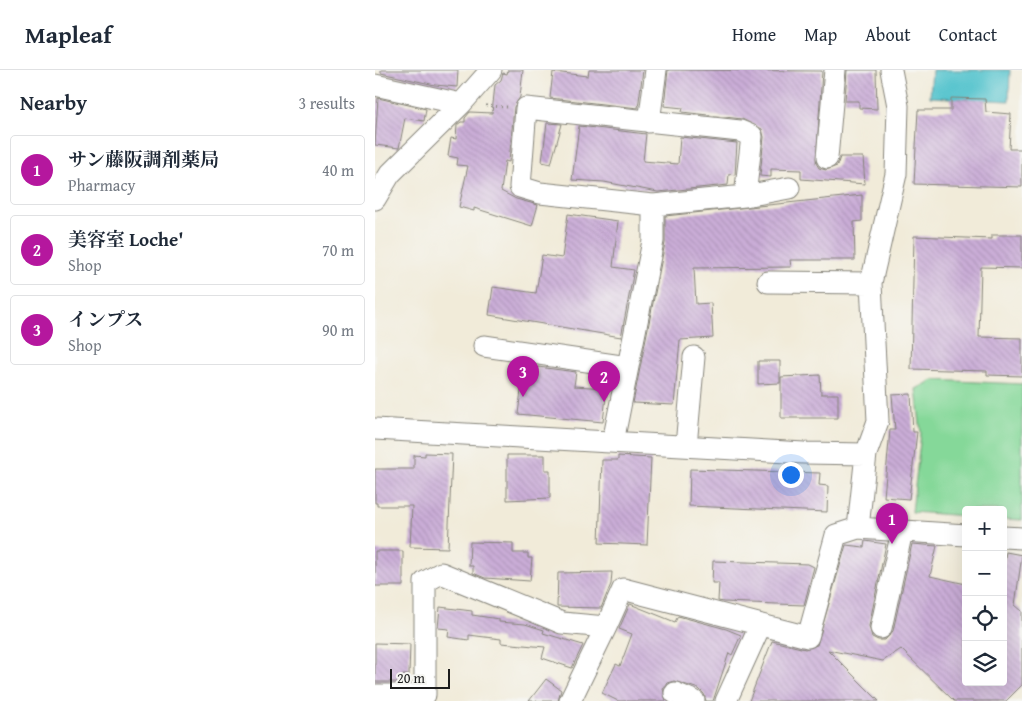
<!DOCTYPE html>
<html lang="en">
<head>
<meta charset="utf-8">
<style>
	body { margin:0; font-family:"Gentium Book Plus","Noto Serif JP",serif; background:#f2f2f3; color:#1f2937 }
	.controls { position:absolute; right:15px; bottom:15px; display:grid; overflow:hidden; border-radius:5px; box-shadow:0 5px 20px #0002 }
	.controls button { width:45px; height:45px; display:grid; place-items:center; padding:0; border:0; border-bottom:1px solid #e0e1e3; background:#fff; color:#1f2937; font:25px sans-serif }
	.scale { position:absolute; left:15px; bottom:12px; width:60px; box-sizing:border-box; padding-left:5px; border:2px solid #1c1c1c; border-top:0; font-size:14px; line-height:18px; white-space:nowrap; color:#1c1c1c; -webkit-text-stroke:4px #f6f6f2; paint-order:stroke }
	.you { position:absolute; left:415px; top:404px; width:18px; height:18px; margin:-12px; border:4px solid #fff; border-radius:50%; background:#1a73e8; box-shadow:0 0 0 8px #1a73e833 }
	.badge { display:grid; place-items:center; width:32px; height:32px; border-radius:50%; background:#b5179e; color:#fff; font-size:16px; font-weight:700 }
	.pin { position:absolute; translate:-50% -41px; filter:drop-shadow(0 1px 2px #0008) }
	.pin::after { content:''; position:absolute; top:26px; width:18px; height:15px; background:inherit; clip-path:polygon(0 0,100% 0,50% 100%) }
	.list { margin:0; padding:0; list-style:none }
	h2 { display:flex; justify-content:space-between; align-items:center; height:65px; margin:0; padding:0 20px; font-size:21px }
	h2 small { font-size:16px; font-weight:400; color:#747a83 }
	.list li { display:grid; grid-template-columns:32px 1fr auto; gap:15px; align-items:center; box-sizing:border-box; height:70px; margin:0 10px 10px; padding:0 10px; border:1px solid #e0e1e3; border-radius:5px }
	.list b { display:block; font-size:19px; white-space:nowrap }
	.list p { margin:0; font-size:16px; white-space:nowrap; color:#747a83 }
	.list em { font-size:16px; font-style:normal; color:#747a83 }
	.icon { flex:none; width:28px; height:28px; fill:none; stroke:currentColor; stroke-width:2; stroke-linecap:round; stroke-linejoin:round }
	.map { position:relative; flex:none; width:647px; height:631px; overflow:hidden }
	header { display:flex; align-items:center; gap:30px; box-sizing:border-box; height:70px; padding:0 25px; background:#fff; border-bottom:1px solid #e0e1e3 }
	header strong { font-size:24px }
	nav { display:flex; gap:28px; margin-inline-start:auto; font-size:18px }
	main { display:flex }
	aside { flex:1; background:#fff }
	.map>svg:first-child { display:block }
	.pitch { fill:#85d899; stroke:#507a5a }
	.water { fill:#57c4ce; stroke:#3a7075 }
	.building { fill:url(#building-back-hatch) }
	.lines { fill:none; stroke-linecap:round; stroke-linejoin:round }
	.minor-casing { stroke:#86847a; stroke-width:23 }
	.path { stroke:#86847a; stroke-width:3; stroke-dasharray:1 4; stroke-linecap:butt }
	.minor { stroke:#fff; stroke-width:21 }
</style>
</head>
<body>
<header>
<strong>Mapleaf</strong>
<nav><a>Home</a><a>Map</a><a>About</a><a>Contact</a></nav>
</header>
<main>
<aside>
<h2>Nearby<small>3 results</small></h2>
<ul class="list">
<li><span class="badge">1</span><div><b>サン藤阪調剤薬局</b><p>Pharmacy</p></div><em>40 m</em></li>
<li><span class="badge">2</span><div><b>美容室 Loche'</b><p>Shop</p></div><em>70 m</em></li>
<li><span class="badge">3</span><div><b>インプス</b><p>Shop</p></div><em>90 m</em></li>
</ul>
</aside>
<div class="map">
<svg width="647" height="631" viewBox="0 0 647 631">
	<defs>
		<pattern id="building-back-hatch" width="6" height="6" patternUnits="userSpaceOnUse" patternTransform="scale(1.25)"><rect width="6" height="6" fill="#caadd7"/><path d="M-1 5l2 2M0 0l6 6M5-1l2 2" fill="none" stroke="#ad94b8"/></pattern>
	</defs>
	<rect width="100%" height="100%" fill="#f6f6f2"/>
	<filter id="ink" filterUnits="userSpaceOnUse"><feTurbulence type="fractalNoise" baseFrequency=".02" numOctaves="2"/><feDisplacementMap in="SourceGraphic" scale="10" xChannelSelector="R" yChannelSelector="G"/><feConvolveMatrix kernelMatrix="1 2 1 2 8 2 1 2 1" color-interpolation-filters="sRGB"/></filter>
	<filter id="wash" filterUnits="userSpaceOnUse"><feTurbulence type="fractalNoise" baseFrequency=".0096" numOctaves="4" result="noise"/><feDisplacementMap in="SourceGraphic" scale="20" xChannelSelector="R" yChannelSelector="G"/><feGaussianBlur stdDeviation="1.12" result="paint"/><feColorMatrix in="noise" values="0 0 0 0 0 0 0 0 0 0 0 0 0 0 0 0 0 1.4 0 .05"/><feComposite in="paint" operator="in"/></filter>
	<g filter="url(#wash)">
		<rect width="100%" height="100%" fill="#f1ebd9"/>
		<path class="pitch" d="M558,310L647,314V450L628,449V440H591V446L537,442L546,363L541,319Z"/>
		<path class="water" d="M557,0H635L634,31L555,27Z"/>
		<g id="blocks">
			<path class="building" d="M6,0H83L82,17L60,15L6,3Z
				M133,0H148L145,27L139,37L134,92L130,91L126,121L141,129L163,135L157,156L99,138V141L84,137L93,96L82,95L83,88L73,86L76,68L81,69L82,55L86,52H90V48L95,42L117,43L120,15L126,10L128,3L132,4Z
				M214,0H268L263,38L175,28L178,2L213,6Z
				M293,0L447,1L441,93L444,98L451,100L462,96L465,87H488L490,114L426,109V100L396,99V107L385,106L389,67L387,59L367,49L307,42L308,38L289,36Z
				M472,0H501L502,39L484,38V31H470Z
				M3,28L51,39L49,51L30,48L24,78L0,75Z
				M576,28L610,29L611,42L636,44L634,79H647V117L539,114L543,40H576Z
				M172,53L187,54L176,94L167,92Z
				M204,56L271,64L268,91L303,94L305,67L362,73L360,105L354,104L353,115L283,122L229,112L197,110Z
				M487,125V151L479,152L480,190H415L416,197L319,198L321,234L336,233L338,268L305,270L299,335L258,333L290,173V146Z
				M193,144L243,151L238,197L259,200L246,267L114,245L118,217L161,223L167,185L187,188Z
				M617,165H647V198L606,197L604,267L647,268V306L612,305V301L536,299L539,166L617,169Z
				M383,291H405V313L383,314Z
				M163,297L201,302L199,316L232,318L228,352L143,344L148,305L162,307Z
				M445,305L446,324H463V348H406V307Z
				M536,324L538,362H542L534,429L509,427L515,360H520L517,325Z
				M50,383L77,384L73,478L35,477L37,436H2V433H0V399H39V385L50,386Z
				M132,385H170V400H175V428L132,430Z
				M243,386L276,388L272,475L224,473L227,390H243Z
				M315,399L445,403L444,415L453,416L452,442L314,436Z
				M490,471L511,474L494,556L497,567L503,570H510L518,561L537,474L562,476L555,506L591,514V612H628V498L631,482L647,485L640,535L647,541V615L631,631H579L526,579L508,591L453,580L504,631H374L397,571L430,579L442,575L471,475L489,477Z
				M95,472L138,473V483H153V488H157L155,511L110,508L98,503V496H94Z
				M0,481H28V516H0Z
				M338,491L433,494L439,497L429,535L349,532L343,531L344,513H337Z
				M237,502L236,514L226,538L182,537L183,503Z
				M255,534L300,552L303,546L351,559L366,565L357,585L354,583L338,631H331L329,624L324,619L299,611L292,613L288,619L291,631H243L227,623L241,594L245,596L257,564L244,559Z
				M65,537L97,541V545L124,549V552L150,554L169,560L168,563L208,575L197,598L167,588L170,577L126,573V569L94,565V570L73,567L74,559L63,558Z
				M0,573L35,574L34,605H28V612H0Z
				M171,609L186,620L183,631H154Z"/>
		</g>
	</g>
	<g filter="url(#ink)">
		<use href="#blocks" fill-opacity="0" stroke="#86847a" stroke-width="1"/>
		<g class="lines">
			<g class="minor-casing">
				<path id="minor" d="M516,0L523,36L521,104L496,213L503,351L491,384L483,458L591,465
					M0,15L86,34
					M274,52L281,0
					M452,88L460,0
					M370,126L377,66L365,61L151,38L145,117L165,123L278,135L370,126L414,118
					M0,129L15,104L86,34L116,0
					M393,212L496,213
					M109,276L253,297
					M0,359L429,383L491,384
					M238,372L278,171V135
					M311,376L319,287
					M628,467L647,468
					M506,558L527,461
					M300,623L319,631
					M0,625H50V512L66,503L187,553L231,557L248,519L433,567L461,465L483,458
					M195,631L231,557
					M351,631L385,556"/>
			</g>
			<path class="path" d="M111,36L132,37"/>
			<use href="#minor" class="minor"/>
		</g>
	</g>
</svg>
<div class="controls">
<button>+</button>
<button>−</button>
<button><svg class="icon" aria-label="locate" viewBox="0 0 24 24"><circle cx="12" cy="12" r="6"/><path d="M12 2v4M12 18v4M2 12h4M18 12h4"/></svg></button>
<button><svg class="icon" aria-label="layers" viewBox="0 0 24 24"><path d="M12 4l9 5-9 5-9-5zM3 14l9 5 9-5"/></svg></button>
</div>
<div class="scale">20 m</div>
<div class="you"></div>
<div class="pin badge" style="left:517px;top:474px">1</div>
<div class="pin badge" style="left:229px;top:332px">2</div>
<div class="pin badge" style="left:148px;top:327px">3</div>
</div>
</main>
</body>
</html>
